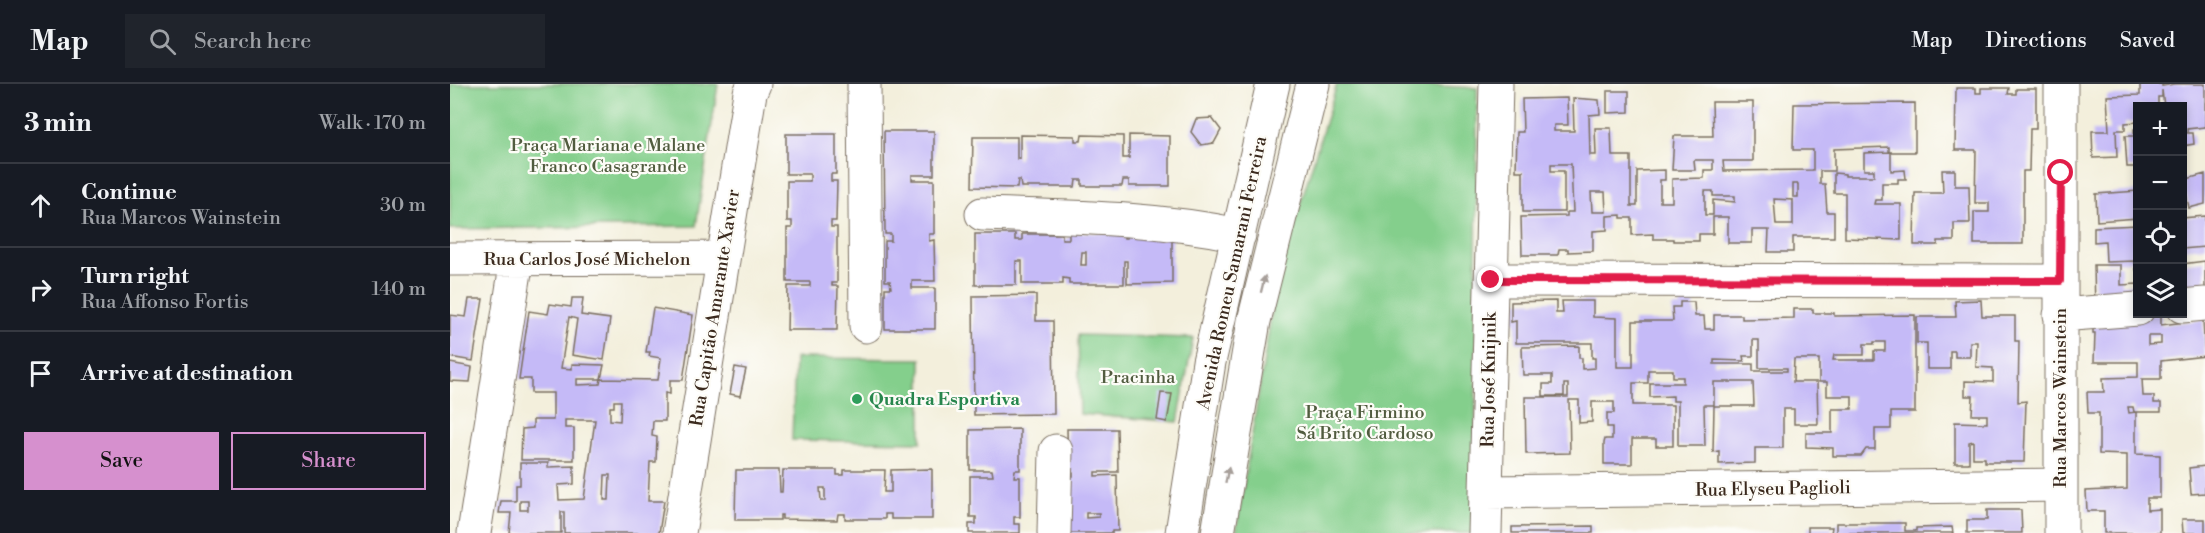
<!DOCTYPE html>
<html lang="en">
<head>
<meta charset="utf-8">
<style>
	body { margin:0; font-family:"Libre Bodoni",serif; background:#20242c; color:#f1f3f6 }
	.controls { position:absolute; right:18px; top:18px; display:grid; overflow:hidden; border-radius:0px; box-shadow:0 3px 9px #0003 }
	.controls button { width:54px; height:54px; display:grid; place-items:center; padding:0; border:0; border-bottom:2px solid #363941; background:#171b24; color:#f1f3f6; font:30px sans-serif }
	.stop { position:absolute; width:18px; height:18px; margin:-14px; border:4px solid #e11d48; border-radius:50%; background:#fff }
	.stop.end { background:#e11d48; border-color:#fff; box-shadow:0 2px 6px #0008 }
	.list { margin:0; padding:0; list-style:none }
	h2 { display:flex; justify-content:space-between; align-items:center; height:78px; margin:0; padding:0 24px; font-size:26px }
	h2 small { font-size:20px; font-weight:400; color:#9ea1a6 }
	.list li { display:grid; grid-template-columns:39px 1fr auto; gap:18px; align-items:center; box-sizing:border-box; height:84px; padding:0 24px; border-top:2px solid #363941 }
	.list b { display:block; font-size:22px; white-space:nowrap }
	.list p { margin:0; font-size:20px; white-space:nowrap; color:#9ea1a6 }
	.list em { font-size:20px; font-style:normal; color:#9ea1a6 }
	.actions { display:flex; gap:12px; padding:18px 24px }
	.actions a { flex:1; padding:14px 0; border:2px solid #d690ce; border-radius:0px; text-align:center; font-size:21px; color:#d690ce }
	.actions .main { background:#d690ce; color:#111 }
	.icon { flex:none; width:33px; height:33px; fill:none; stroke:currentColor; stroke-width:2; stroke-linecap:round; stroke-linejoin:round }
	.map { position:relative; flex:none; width:1755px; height:449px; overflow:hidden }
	header { display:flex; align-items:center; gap:36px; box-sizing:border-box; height:84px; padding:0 30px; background:#171b24; border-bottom:2px solid #363941 }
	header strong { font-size:28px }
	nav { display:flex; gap:33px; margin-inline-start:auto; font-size:21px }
	.search { width:420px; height:54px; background:#20242c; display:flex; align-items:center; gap:15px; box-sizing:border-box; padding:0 21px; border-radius:0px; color:#9ea1a6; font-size:22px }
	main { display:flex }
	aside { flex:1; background:#171b24 }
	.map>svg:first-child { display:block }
	.green { fill:#84cf8c; stroke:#607c55; stroke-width:1.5 }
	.building { fill:#c5baf7; fill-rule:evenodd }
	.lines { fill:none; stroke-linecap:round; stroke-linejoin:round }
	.minor-casing { stroke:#7b6f60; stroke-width:35 }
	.minor { stroke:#fff; stroke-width:33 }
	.oneway { fill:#a79f9a }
	.route { stroke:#e11d48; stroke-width:8 }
	.leisure-dot { fill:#2e9e5b; stroke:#fdfcf7; stroke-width:2 }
	.labels { text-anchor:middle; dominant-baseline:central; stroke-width:4.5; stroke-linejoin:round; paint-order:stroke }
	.park-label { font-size:18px; fill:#515c3f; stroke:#fdfcf7 }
	.street-label { font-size:18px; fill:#3b2a1e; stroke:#fdfcf7 }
	.leisure-label { font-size:18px; font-weight:bold; fill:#27864d; stroke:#fdfcf7; text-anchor:start }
</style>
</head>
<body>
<header>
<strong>Map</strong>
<div class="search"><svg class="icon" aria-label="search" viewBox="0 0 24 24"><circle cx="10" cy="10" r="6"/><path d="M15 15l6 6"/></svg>Search here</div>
<nav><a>Map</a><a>Directions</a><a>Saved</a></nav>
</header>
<main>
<aside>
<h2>3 min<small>Walk · 170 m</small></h2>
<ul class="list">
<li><svg class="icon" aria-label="ahead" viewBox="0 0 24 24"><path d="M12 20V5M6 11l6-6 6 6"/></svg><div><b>Continue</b><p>Rua Marcos Wainstein</p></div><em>30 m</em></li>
<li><svg class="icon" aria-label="right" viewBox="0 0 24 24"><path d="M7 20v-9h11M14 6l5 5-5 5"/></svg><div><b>Turn right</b><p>Rua Affonso Fortis</p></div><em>140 m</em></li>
<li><svg class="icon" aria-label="arrive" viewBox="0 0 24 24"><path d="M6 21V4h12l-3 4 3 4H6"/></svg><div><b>Arrive at destination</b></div></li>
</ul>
<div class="actions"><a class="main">Save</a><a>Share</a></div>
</aside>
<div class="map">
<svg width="1755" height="449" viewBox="0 0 1755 449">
	<rect width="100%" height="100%" fill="#fdfcf7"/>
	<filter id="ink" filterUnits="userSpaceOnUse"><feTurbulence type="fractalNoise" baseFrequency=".0167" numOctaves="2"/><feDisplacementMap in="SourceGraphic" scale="12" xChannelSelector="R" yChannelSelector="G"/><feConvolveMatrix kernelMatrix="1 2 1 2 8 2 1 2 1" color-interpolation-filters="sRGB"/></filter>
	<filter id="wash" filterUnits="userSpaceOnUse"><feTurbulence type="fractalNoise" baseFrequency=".008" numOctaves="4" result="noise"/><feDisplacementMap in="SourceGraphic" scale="24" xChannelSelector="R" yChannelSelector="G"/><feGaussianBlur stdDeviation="1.35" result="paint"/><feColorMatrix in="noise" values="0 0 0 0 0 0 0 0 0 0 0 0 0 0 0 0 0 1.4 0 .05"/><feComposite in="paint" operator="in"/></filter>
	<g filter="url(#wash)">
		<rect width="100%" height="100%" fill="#f3efdc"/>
		<path class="green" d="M0,0H268L246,142L0,145Z
			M887,0H952L1027,4L1025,449H786L827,196Z
			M628,251L743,254L728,338L630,330Z
			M345,274L471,275V358L342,356Z"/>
		<g id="blocks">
			<path class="building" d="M1690,0H1712V2L1724,0H1755V43L1737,45V49H1743L1744,60L1732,62V22H1714L1712,6V13H1708V22H1688V38L1675,39V46H1666L1667,73L1643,74L1642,47H1659L1657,12L1690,11Z
				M1506,4H1526V9H1531V4H1559L1558,10H1566V5H1586V45H1580L1579,87H1573V160H1524V128H1539V119H1525L1526,66H1505Z
				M1157,7H1179V28L1157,29Z
				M1117,14L1118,41H1104V47H1124L1123,14L1149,16L1150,30L1139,31L1140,71H1146L1145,44H1161L1162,72H1181V122H1187V87L1215,86V96H1210V118H1222V95L1254,94V86H1263V76H1244L1245,86H1222L1224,52H1263L1262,18H1303V77H1273L1274,87L1363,86V66H1343L1344,20L1465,19V68H1439V63L1384,65V87H1370V100H1375L1377,128H1384V153H1343V168H1318L1319,146H1302V159H1278V133H1263V150H1249V157H1223V155H1203V150L1182,151V134H1171V131L1157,132V146L1143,147V167L1118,168V165H1109L1108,171H1072L1071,133L1117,132V128H1123L1121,80H1101V87H1114V128H1073V87H1066L1067,48H1073L1072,15ZM1343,100H1348V113H1343ZM1255,107H1263V112H1285V118L1263,116V131H1255ZM1141,108H1155L1156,128H1142ZM1324,115L1343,116V141H1326Z
				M762,34L771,46L764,59L751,61L741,48L746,35Z
				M1684,45H1688V83H1677L1675,52H1684Z
				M434,47H484V91H462V96H484V150H479V157L484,156L485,197H462V204H485V245H435V204H441L440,197H435V157H441V150H435Z
				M336,50H386V90H381V97H387L386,137H381V143H387V199H382V202H388L387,246H337L338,202H360V198H337V144H342V137H337V97H360V90H336Z
				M570,51L625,52V57H631L632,51L673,52V74H679V51L720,52V102H679V96H673L672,102H632V96H626L625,103H571L570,96H568L567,104L522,103L523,53H567V75H570Z
				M1441,68V87L1455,86L1456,95H1448V99H1432V116H1425L1424,120H1451V156L1395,154V109H1384V89L1395,90V92H1424V86H1414V69Z
				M1492,86H1505V102H1519L1520,139H1504V157H1488V161H1464L1465,109H1493Z
				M1755,90V120L1739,124L1733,96Z
				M1688,107V134L1647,137L1646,110Z
				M1755,132V163L1732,165V134Z
				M1688,141V186H1686L1685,177L1656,178L1655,157L1644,158V143Z
				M619,149H674V154H677V149H722V199L677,200V177H674V200H619V195L613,194V200H572V177H566V201H525V150H565V156H572V150H612V155H619ZM632,168H636V181H631Z
				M1755,177V211L1732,213V180Z
				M1644,181H1671V201L1688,200V224L1645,227Z
				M586,211V237H603L604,330L524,331L523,212Z
				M122,214H133L131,231L160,235L154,276L122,271L127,235L119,233L111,284L122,285V280L154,281L151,295H127V301L150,300L151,295L208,296L211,274L199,272L200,268H196L203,224L243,231L233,296H220V310L215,309V337H203L202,352L207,353L206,378H200L198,417H214L209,449H114V428H111V449H59L61,429H49L51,417H66V401H70V379H98V383L124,382V400L108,401L109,416L134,415L145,336H115V344H124V376H71L72,345L83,344V336H103V309H81V295H69L79,227L98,230L100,220L121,223ZM164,317H171L170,337L160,336V323H164ZM155,391H160L159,416H154ZM70,417H78V426H70Z
				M19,215H33L23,277L0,273V231L16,233Z
				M1531,216L1532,232H1565V257H1569L1568,318L1576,317L1574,378H1535V374H1523V357L1519,358V379H1505V338L1537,339V331H1522L1523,312H1515V297L1543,298V284L1526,283L1527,258H1520V273H1505V267H1500V285H1477V259H1467V233H1506L1505,217Z
				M1106,217V229H1113L1112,217H1143V233L1167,234V283H1183V237H1223L1222,223H1230V218H1244L1245,232H1254L1255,245H1264V231H1292V235L1344,234V225H1363V229H1384V232L1465,231V328H1441V345H1425V365H1416L1411,372H1383V364L1356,363V349H1382V325H1402V312H1377V298H1369V275H1344L1343,298H1367L1368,340H1344V325H1333V364H1305V379L1269,380V367L1263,368L1264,322H1304L1303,298H1264V321H1254L1255,362H1228V317H1223V312L1200,313V299H1233V293H1223V286H1198V299H1183V321H1223V362H1206V355H1182V380H1154V359L1155,355H1162V343H1157V329H1164V318H1142V338L1129,339V316H1119L1120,369L1076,370L1075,313H1118V300H1114V312H1093V300H1102V291H1073L1072,263L1129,262V274H1132V285L1145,284V274H1142V259H1066V237L1061,238V218ZM1303,256H1309V284H1337V287H1303V280H1264V276L1294,277L1293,272H1303ZM1424,258H1435V267H1424V276H1383L1384,271H1414V260H1424Z
				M1711,230V241L1753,236L1755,272L1711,277V295H1692L1693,312H1704V319H1711V328H1684L1683,323H1678L1679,329L1686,328V370L1710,371V414H1697V426L1710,425V449H1654V427H1637L1636,407L1677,405V371L1649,370V329H1638L1637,308H1654L1653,294L1688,293V278H1644L1645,249H1643V232ZM1698,252H1711V260L1698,261Z
				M0,279L22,283L20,298L0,297Z
				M285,283L296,285L290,312L280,310Z
				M711,309L722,310L717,338L707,336Z
				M570,345V386H565L564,393H570V433H564V440H570V449H519V440H526V433H520V392H543L542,386H520V346Z
				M617,345H667L668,388H645V392L667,391L668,447H662V449H618L617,392H623V389L618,388ZM636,429H649V433L636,434Z
				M1755,382V409L1741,410L1739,384Z
				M482,385V435H441V430H435V435H395V430H388L387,436L332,435V431H330V436H285L286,386H329L330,408H332L333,386H387V391H394V386H435L434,408H441V386ZM370,404H375V417H371Z
				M1537,426H1571L1572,449H1517V436H1537Z
				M1732,435H1755V449H1733Z
				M1386,439H1455V447H1466V444L1502,443L1503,449H1386Z
				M1143,442V449H1062V443Z
				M1358,443H1382L1381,449H1358Z"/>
		</g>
	</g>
	<g filter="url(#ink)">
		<use href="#blocks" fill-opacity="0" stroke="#7b6f60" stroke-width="1.5"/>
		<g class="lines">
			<g class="minor-casing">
				<path id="minor" d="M414,0L416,242
					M1611,0V449
					M532,130C618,133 704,133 789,151
					M0,175L273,174
					M1041,196L1610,197
					M1732,222L1755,220
					M1610,231L1688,225
					M1036,408L1610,401
					M24,449L67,175
					M229,449L300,9L304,0
					M604,449L606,367
					M732,449L759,278L823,0
					M768,449L804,237L863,0
					M1035,449L1046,0"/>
			</g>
			<use href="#minor" class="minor"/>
		</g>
		<defs><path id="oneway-solid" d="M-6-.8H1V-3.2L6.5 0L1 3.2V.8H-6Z" transform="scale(1.5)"/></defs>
		<g class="oneway">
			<use href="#oneway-solid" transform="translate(813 200) rotate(-76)"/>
			<use href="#oneway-solid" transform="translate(777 391) rotate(-80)"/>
		</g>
	</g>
	<g class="lines" filter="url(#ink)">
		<path class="route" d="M1041,196L1610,197L1611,89"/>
	</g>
	<circle class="leisure-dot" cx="407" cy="315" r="6"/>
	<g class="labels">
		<g class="park-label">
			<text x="158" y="61">Praça Mariana e Malane<tspan x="158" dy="21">Franco Casagrande</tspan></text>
			<text x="688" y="293">Pracinha</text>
			<text x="915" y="328">Praça Firmino<tspan x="915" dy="21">Sá Brito Cardoso</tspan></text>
		</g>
		<g class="street-label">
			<text x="137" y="175">Rua Carlos José Michelon</text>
			<text transform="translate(782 189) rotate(-78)">Avenida Romeu Samarani Ferreira</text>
			<text transform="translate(265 224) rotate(-81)">Rua Capitão Amarante Xavier</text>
			<text transform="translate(1039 296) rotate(-89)">Rua José Knijnik</text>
			<text transform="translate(1610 314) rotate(-90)">Rua Marcos Wainstein</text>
			<text transform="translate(1323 405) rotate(-1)">Rua Elyseu Paglioli</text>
		</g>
		<g class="leisure-label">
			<text x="419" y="315">Quadra Esportiva</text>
		</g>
	</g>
</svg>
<div class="controls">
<button>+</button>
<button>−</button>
<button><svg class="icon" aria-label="locate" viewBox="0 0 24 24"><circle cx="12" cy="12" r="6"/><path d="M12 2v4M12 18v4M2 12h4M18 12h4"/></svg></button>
<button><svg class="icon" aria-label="layers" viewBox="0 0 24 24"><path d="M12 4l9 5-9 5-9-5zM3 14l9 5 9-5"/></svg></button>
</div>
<div class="stop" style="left:1611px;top:89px"></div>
<div class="stop end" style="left:1041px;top:196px"></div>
</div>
</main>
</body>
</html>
